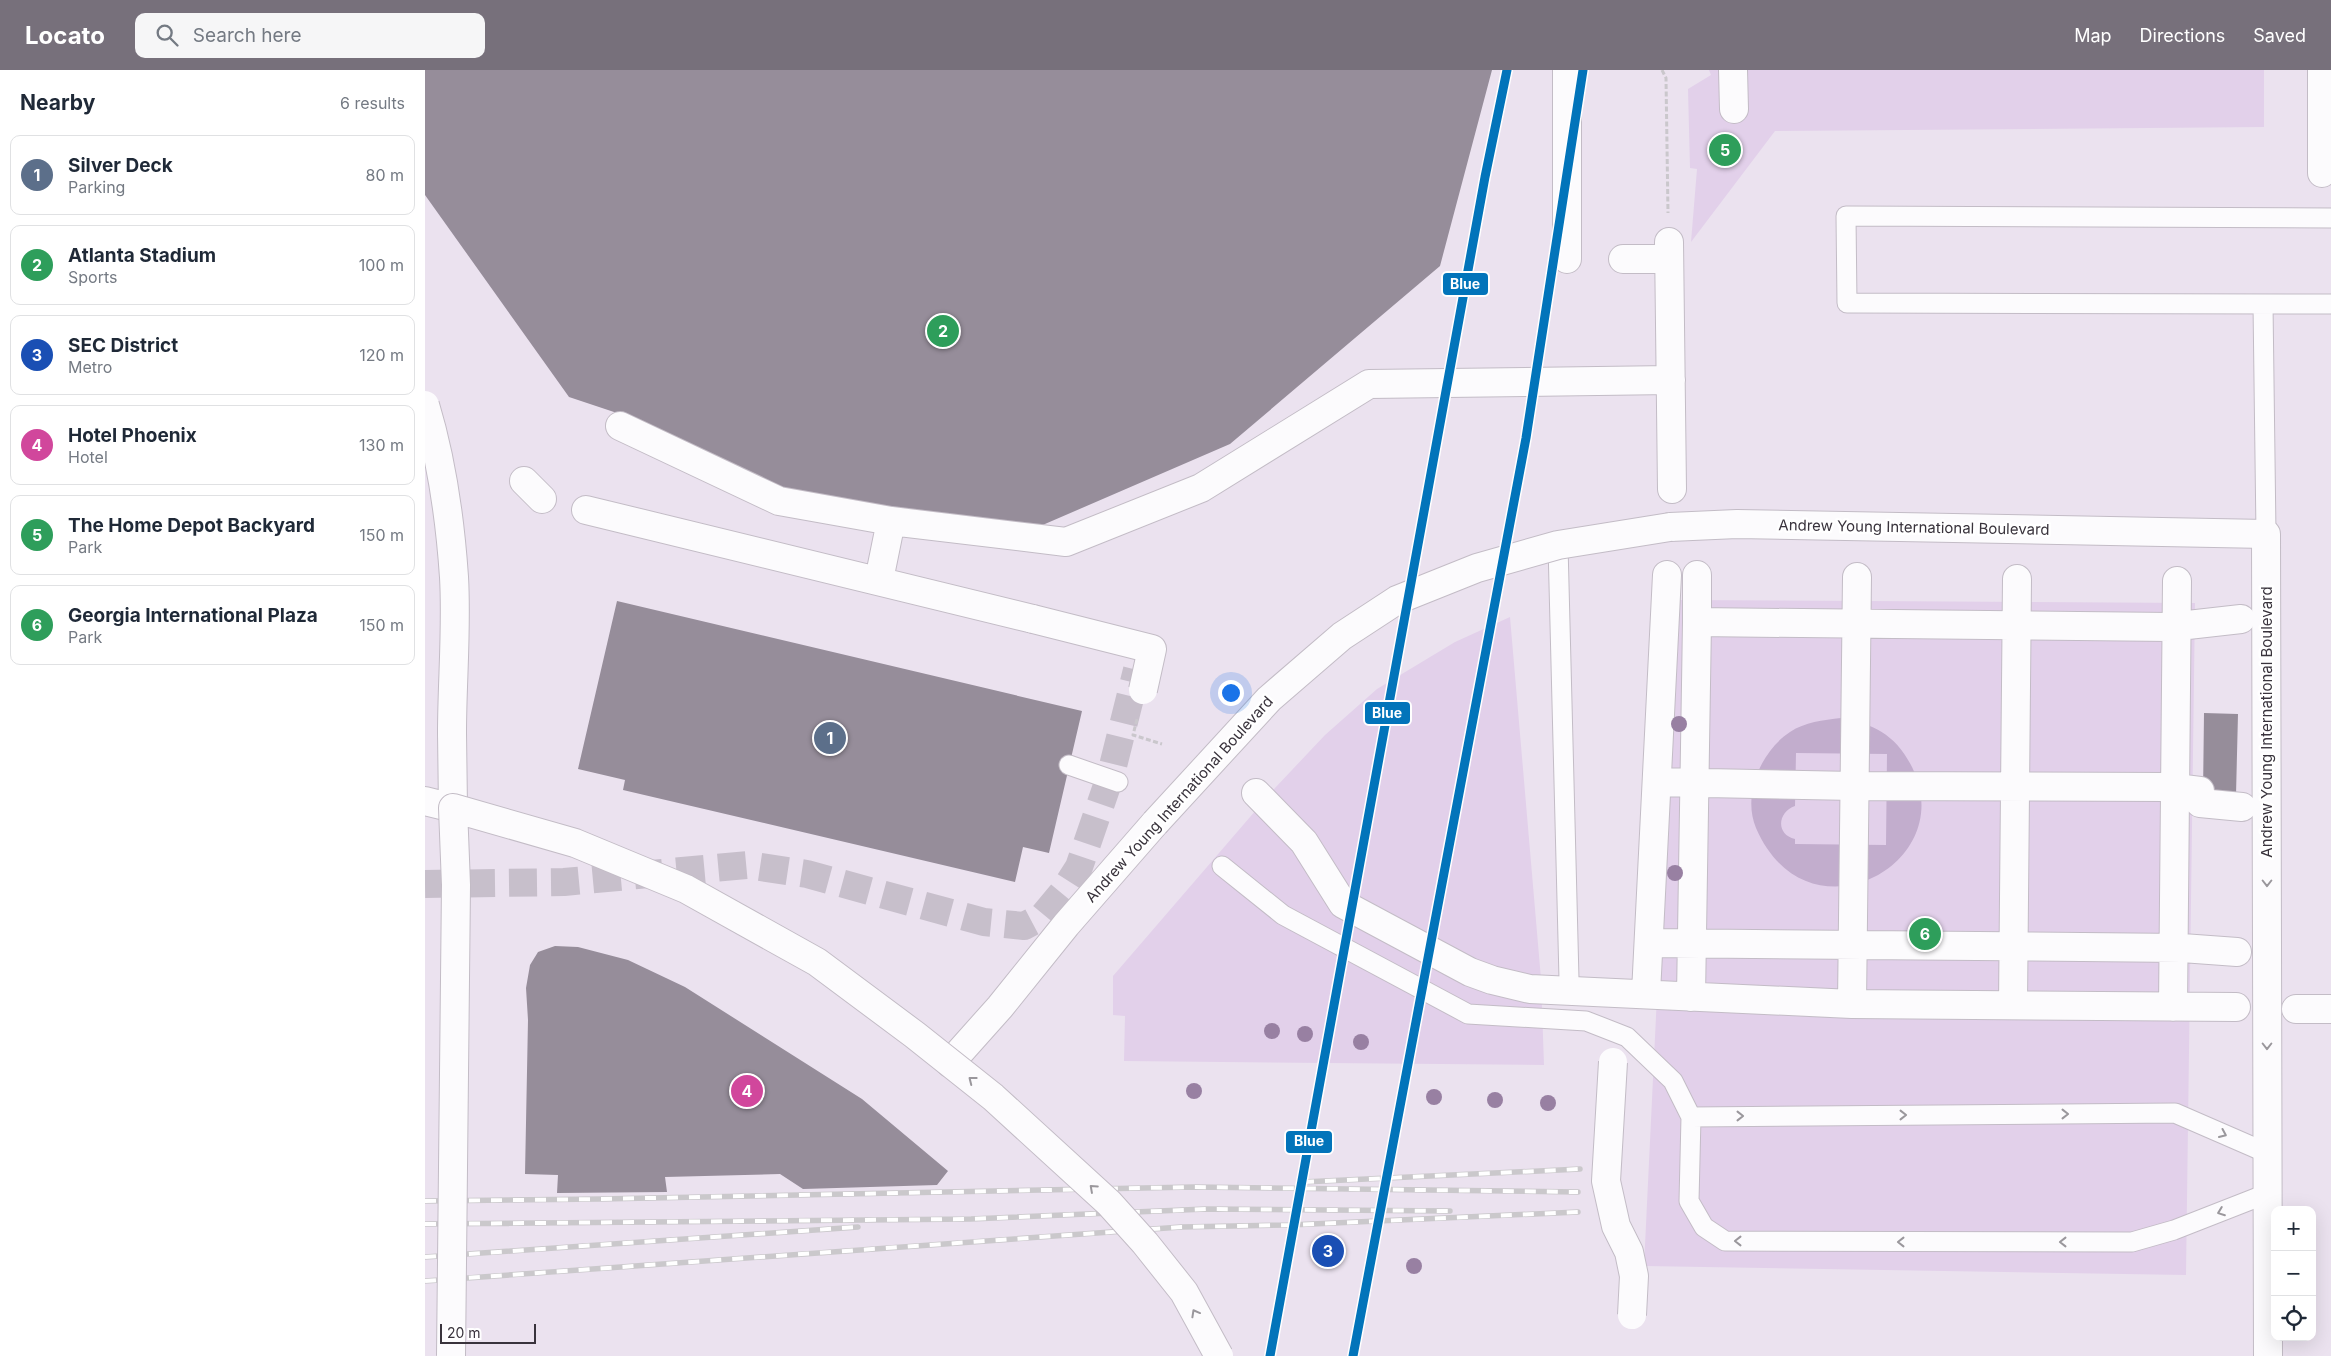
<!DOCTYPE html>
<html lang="en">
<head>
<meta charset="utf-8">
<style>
	body { margin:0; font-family:Inter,sans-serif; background:#f6f6f7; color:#1f2937 }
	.controls { position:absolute; right:15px; bottom:15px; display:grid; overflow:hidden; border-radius:10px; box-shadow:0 5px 20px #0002 }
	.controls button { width:45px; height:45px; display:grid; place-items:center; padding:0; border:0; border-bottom:1px solid #e0e1e3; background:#fff; color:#1f2937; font:25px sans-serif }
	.scale { position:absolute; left:15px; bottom:12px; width:96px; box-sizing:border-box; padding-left:5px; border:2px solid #39333c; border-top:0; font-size:14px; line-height:18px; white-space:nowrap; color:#39333c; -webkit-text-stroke:4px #fff; paint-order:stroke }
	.you { position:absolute; left:805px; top:622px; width:18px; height:18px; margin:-12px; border:4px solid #fff; border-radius:50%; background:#1a73e8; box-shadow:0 0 0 8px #1a73e833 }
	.badge { display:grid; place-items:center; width:32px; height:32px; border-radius:50%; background:#77707b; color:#fff; font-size:16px; font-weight:700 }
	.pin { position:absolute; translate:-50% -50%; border:2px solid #fff; box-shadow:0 1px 5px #0006 }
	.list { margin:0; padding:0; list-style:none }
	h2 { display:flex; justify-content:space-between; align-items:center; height:65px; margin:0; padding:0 20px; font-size:21px }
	h2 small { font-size:16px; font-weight:400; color:#747a83 }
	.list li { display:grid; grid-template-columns:32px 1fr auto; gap:15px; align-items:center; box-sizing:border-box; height:80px; margin:0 10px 10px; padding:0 10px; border:1px solid #e0e1e3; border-radius:10px }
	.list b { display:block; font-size:19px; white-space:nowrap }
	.list p { margin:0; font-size:16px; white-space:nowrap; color:#747a83 }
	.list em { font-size:16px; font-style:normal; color:#747a83 }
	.icon { flex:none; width:28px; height:28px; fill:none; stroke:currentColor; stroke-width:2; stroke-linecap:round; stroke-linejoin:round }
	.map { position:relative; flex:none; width:1906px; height:1286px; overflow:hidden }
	header { display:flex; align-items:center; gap:30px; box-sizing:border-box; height:70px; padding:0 25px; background:#77707b; color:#fff }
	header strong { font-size:24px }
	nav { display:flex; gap:28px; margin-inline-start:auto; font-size:18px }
	.search { width:350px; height:45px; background:#f6f6f7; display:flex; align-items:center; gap:12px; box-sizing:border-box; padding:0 18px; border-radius:10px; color:#747a83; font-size:19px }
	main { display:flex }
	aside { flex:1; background:#fff }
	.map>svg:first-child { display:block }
	.green { fill:#e2d0ea }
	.water { fill:#c2adcd; fill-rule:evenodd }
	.building { fill:#968d9a }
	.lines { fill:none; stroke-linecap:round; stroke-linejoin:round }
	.street-tunnel { stroke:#c7bfcb; stroke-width:28; stroke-dasharray:28 14; stroke-linecap:butt }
	.lane-casing { stroke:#c3bcc6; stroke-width:21 }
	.street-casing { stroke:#c3bcc6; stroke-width:30 }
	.secondary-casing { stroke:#c3bcc6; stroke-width:30 }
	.path { stroke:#cac7cc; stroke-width:3; stroke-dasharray:5 2.5; stroke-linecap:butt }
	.lane { stroke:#fcfbfd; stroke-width:19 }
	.street { stroke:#fcfbfd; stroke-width:28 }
	.secondary { stroke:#fcfbfd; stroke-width:28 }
	.rail-casing { stroke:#cac8cb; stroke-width:5.5 }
	.rail { stroke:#fff; stroke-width:4; stroke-dasharray:11; stroke-linecap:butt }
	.street-bridge-casing { stroke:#c3bcc6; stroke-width:30; stroke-linecap:butt }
	.secondary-bridge-casing { stroke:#c3bcc6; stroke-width:30; stroke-linecap:butt }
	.street-bridge { stroke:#fcfbfd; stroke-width:28 }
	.secondary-bridge { stroke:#fcfbfd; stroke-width:28 }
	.metro-1-casing { stroke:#fff; stroke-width:12 }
	.metro-1 { stroke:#0274ba; stroke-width:9 }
	.tree { fill:#9880a2 }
	.oneway { stroke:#9a979c }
	.labels { text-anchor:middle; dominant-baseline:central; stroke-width:5; stroke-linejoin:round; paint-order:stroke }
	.street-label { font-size:15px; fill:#39333c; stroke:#fff }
	.line-badge { stroke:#fff; stroke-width:2 }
	.badge-label { font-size:14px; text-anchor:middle; font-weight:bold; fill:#fff }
</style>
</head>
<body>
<header>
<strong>Locato</strong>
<div class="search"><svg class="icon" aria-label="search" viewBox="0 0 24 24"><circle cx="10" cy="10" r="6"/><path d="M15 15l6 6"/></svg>Search here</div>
<nav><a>Map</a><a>Directions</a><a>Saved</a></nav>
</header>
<main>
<aside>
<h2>Nearby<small>6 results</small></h2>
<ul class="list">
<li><span class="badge" style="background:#5c6f8a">1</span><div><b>Silver Deck</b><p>Parking</p></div><em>80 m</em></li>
<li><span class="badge" style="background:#2e9e5b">2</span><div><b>Atlanta Stadium</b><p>Sports</p></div><em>100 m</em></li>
<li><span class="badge" style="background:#1a4fb4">3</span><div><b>SEC District</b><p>Metro</p></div><em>120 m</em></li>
<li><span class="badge" style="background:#d1479c">4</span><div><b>Hotel Phoenix</b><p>Hotel</p></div><em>130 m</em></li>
<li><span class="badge" style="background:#2e9e5b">5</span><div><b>The Home Depot Backyard</b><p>Park</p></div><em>150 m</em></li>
<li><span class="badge" style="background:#2e9e5b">6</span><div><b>Georgia International Plaza</b><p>Park</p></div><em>150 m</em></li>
</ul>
</aside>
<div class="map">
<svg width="1906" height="1286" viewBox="0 0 1906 1286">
	<rect width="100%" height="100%" fill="#ebe2ef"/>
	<path class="green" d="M1284,0H1839V57L1350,61L1266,172L1272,99L1265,98L1263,19L1286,5Z
		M1251,530L1770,533L1761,1205L1219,1196Z
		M1085,547L1116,909L1119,995L699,991L700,946L688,945V906L850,718L900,665L952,619L1030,572Z"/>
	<path class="water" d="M1416,648C1449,654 1471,665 1487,697C1536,795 1382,876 1331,758C1317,725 1336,681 1365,662C1380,652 1398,650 1416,648ZM1371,683L1462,684L1461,775L1370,774V769C1350,764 1353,742 1370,736Z"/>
	<path class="building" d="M0,0H1067L1015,196L805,374L613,457L365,423L198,345L144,327L0,125Z
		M192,531L657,641L624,783L598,777L590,812L198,720L200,710L153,699Z
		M1779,643L1813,644L1811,725H1778Z
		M130,876L153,877L203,890L260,917L437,1029L523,1101L512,1115L378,1119L355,1104L240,1107L242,1122L132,1123L133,1105L100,1104L103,950L101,918L105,895L113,882Z"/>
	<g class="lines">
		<path class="street-tunnel" d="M0,814L139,812L322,795L382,804L559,852L599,856L618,846L638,822L654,797L686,704L712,600"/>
		<g class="lane-casing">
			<path id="lane" d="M1906,148L1421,146L1422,233L1906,234
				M1838,234L1841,464
				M1133,475L1144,909
				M644,695L693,712
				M797,796L858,845L1043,944L1161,951L1202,967L1248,1011L1266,1047L1264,1131L1279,1157L1300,1171L1707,1172L1749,1160L1841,1124
				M1266,1047L1750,1043L1842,1083"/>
		</g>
		<g class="street-casing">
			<path id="street" d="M1142,0V189
				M1308,0L1309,39
				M1897,0V103
				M1244,172L1247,419
				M1198,189H1244
				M195,356L354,431L466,451
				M99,411L117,429
				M161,440L608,549
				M1272,505V552
				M454,510L466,451L641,472L776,418L944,314L1246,310
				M1232,712L1429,716L1743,717L1775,721V733L1817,737
				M831,723L879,772L918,834L1045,902L1067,910L1105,919L1427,934L1811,937
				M1224,873L1757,878L1812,882
				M1221,923L1242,505
				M1266,927L1272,552L1745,557L1816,549
				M1427,934L1432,507
				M1588,935L1592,509
				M1748,937L1752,511
				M1871,939H1906"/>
		</g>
		<g class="secondary-casing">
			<path id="secondary" d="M1245,457L1312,454L1841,464L1843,1286
				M0,731L28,738L27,663
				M525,993L575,937L641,855L730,753"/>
		</g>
		<path class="path" d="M1237,0L1241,8L1243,143
			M712,649L708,665L737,674"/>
		<use href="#lane" class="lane"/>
		<use href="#street" class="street"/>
		<use href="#secondary" class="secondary"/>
		<g class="rail-casing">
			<path id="rail" d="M878,1112L1155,1099
				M0,1131L176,1129L769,1117L1153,1122
				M0,1154L546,1149L781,1139L1025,1141
				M0,1187L433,1157
				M0,1211L756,1157L865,1155L1153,1142"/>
		</g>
		<use href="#rail" class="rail"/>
		<g class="street-bridge-casing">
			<path id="street-bridge" d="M608,549L727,579L718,620
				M1188,992L1181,1111L1191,1156L1204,1182L1209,1206L1207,1245"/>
		</g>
		<g class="secondary-bridge-casing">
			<path id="secondary-bridge" d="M0,335C17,391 25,448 29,507C32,558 27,612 27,663
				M730,753L844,629L917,566L972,530L1052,498L1133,475L1245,457
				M26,1286L31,815L28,738L150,773L261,819L392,892L490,965L568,1027L684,1133L720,1173L759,1222L794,1286"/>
		</g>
		<use href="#street-bridge" class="street-bridge"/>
		<use href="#secondary-bridge" class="secondary-bridge"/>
		<g class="metro-1-casing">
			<path id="metro-1" d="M845,1286L1060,107L1082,0
				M928,1286L1101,368L1158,0"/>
		</g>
		<use href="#metro-1" class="metro-1"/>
	</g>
	<g class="tree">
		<circle cx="1254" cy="654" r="8"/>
		<circle cx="1250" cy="803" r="8"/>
		<circle cx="847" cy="961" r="8"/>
		<circle cx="880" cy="964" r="8"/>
		<circle cx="936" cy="972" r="8"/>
		<circle cx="769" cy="1021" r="8"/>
		<circle cx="1009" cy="1027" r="8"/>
		<circle cx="1070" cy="1030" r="8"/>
		<circle cx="1123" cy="1033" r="8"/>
		<circle cx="989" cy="1196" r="8"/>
	</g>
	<defs><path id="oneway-chevron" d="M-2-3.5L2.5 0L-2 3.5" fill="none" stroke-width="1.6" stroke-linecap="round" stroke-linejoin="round" transform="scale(1.25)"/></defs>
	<g class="oneway">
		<use href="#oneway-chevron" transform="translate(1842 813) rotate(90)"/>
		<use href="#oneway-chevron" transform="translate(1842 976) rotate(90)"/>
		<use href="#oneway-chevron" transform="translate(547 1010) rotate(-142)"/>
		<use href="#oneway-chevron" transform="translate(1640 1044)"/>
		<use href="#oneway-chevron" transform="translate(1478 1045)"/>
		<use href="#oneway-chevron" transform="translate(1315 1046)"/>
		<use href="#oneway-chevron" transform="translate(1798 1064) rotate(24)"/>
		<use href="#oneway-chevron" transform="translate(668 1118) rotate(-138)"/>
		<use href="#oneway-chevron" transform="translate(1796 1142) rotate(159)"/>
		<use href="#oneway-chevron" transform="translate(1313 1171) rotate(-180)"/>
		<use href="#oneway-chevron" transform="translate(1476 1172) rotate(-180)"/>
		<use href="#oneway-chevron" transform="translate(1638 1172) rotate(-180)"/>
		<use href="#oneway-chevron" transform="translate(770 1243) rotate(-119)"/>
	</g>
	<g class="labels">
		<g class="street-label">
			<text transform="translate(1489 457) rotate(1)">Andrew Young International Boulevard</text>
			<text transform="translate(1841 652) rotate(-90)">Andrew Young International Boulevard</text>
			<text transform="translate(754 729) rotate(-48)">Andrew Young International Boulevard</text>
		</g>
	</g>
	<g class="line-badge">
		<rect x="1017" y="202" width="47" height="24" rx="5" fill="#0274ba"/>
		<rect x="939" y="631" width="47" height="24" rx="5" fill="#0274ba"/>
		<rect x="860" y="1060" width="48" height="24" rx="5" fill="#0274ba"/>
	</g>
	<g class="badge-label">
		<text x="1040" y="219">Blue</text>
		<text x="962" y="648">Blue</text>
		<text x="884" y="1076">Blue</text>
	</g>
</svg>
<div class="controls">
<button>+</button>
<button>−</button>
<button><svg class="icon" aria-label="locate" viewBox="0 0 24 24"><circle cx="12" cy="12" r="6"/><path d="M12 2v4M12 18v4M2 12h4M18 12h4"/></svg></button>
</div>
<div class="scale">20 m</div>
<div class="you"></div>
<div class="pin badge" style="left:405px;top:668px;background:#5c6f8a">1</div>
<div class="pin badge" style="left:518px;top:261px;background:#2e9e5b">2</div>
<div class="pin badge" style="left:903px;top:1181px;background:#1a4fb4">3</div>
<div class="pin badge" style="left:322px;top:1021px;background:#d1479c">4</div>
<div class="pin badge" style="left:1300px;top:80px;background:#2e9e5b">5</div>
<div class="pin badge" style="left:1500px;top:864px;background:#2e9e5b">6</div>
</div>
</main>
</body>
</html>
